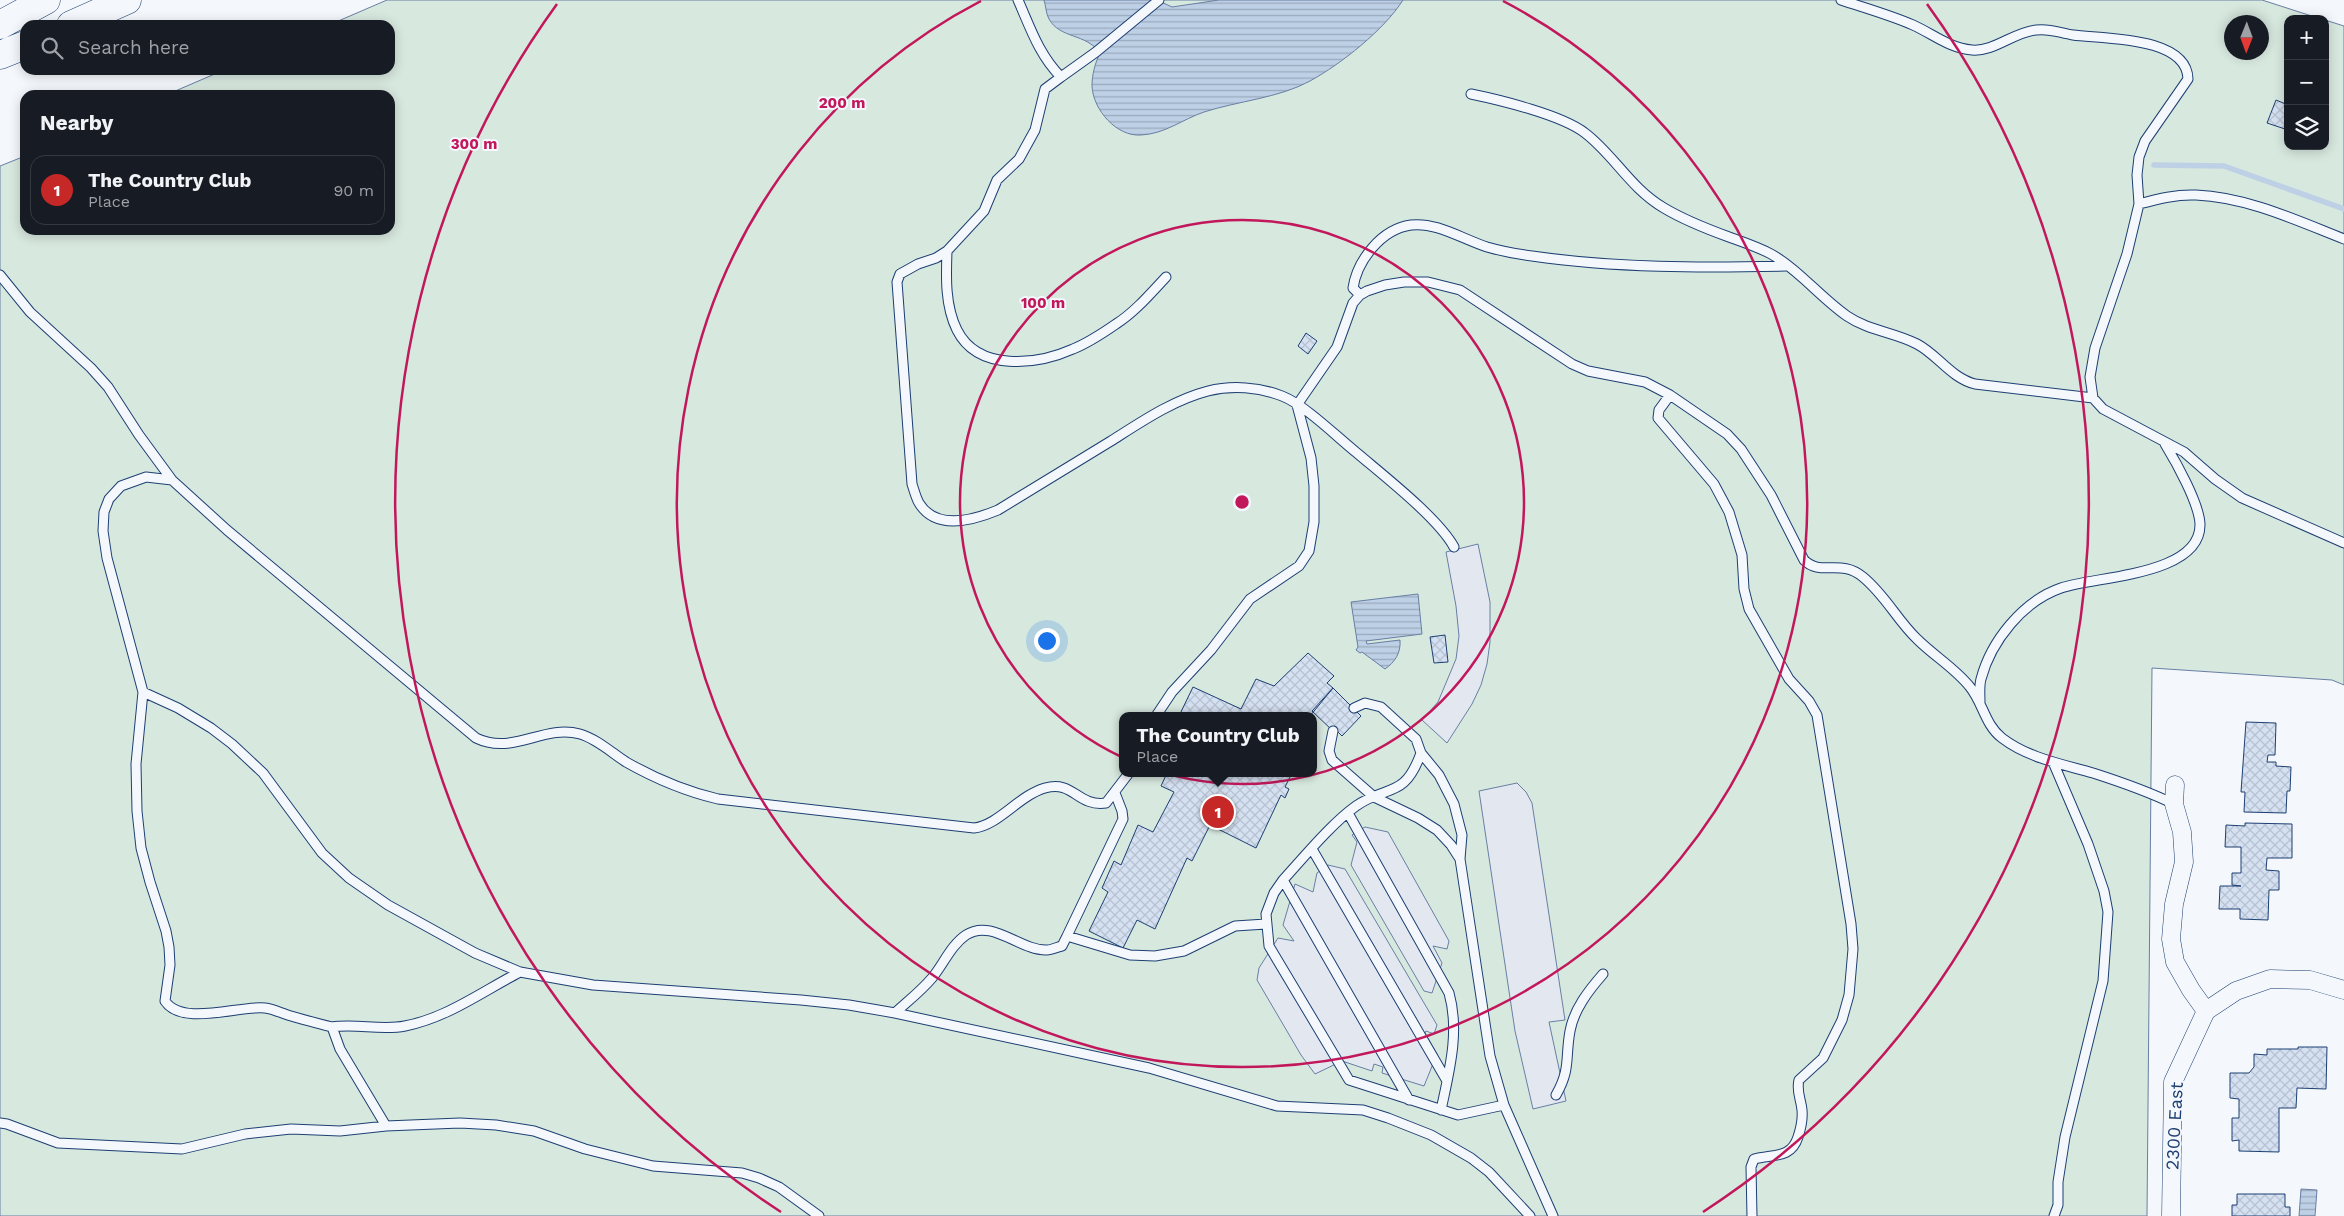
<!DOCTYPE html>
<html lang="en">
<head>
<meta charset="utf-8">
<style>
	body { margin:0; font-family:"Work Sans",sans-serif; background:#20242c; color:#f1f3f6 }
	.controls { position:absolute; right:15px; top:15px; display:grid; overflow:hidden; border-radius:10px; box-shadow:0 2px 12px #0003 }
	.controls button { width:45px; height:45px; display:grid; place-items:center; padding:0; border:0; border-bottom:1px solid #363941; background:#171b24; color:#f1f3f6; font:25px sans-serif }
	.compass { position:absolute; left:2224px; top:15px; width:45px; height:45px; border-radius:50%; background:#171b24; box-shadow:0 2px 12px #0003; rotate:181deg }
	.you { position:absolute; left:1046px; top:640px; width:18px; height:18px; margin:-12px; border:4px solid #fff; border-radius:50%; background:#1a73e8; box-shadow:0 0 0 8px #1a73e833 }
	.badge { display:grid; place-items:center; width:32px; height:32px; border-radius:50%; background:#c62828; color:#fff; font-size:16px; font-weight:700 }
	.pin { position:absolute; translate:-50% -50%; border:2px solid #fff; box-shadow:0 1px 5px #0006 }
	.popup { position:absolute; left:1119px; top:712px; width:198px; height:65px; box-sizing:border-box; display:grid; place-content:center; border-radius:10px; background:#171b24; filter:drop-shadow(0 1px 4px #0005); font-size:16px; white-space:nowrap; color:#9ea1a6 }
	.popup b { font-size:19px; color:#f1f3f6 }
	.popup::after { content:''; position:absolute; left:50%; top:100%; margin-left:-10px; border:10px solid transparent; border-top-color:#171b24 }
	.list { margin:0; padding:0; list-style:none }
	h2 { display:flex; justify-content:space-between; align-items:center; height:65px; margin:0; padding:0 20px; font-size:21px }
	h2 small { font-size:16px; font-weight:400; color:#9ea1a6 }
	.list li { display:grid; grid-template-columns:32px 1fr auto; gap:15px; align-items:center; box-sizing:border-box; height:70px; margin:0 10px 10px; padding:0 10px; border:1px solid #363941; border-radius:15px }
	.list b { display:block; font-size:19px; white-space:nowrap }
	.list p { margin:0; font-size:16px; white-space:nowrap; color:#9ea1a6 }
	.list em { font-size:16px; font-style:normal; color:#9ea1a6 }
	.icon { flex:none; width:28px; height:28px; fill:none; stroke:currentColor; stroke-width:2; stroke-linecap:round; stroke-linejoin:round }
	.map { position:relative; flex:none; width:2344px; height:1216px; overflow:hidden }
	.search { position:absolute; background:#171b24; box-shadow:0 2px 12px #0003; left:20px; top:20px; width:375px; height:55px; display:flex; align-items:center; gap:12px; box-sizing:border-box; padding:0 18px; border-radius:15px; color:#9ea1a6; font-size:19px }
	.panel { position:absolute; background:#171b24; box-shadow:0 2px 12px #0003; left:20px; top:90px; width:375px; height:145px; border-radius:15px }
	.map>svg:first-child { display:block }
	.grass { fill:#d7e8df; stroke:#687fa3; fill-rule:evenodd }
	.parking { fill:#e3e8f0; stroke:#687fa3 }
	.water { fill:url(#water-rules); stroke:#687fa3 }
	.lines { fill:none; stroke-linecap:round; stroke-linejoin:round }
	.stream { stroke:#bed0e5; stroke-width:5.5 }
	.building { fill:url(#building-cross-hatch); stroke:#1d3f73 }
	.service-casing { stroke:#1d3f73; stroke-width:11 }
	.minor-casing { stroke:#1d3f73; stroke-width:19 }
	.motorway-casing { stroke:#1d3f73; stroke-width:29 }
	.service { stroke:#f4f7fb; stroke-width:9 }
	.minor { stroke:#f4f7fb; stroke-width:18 }
	.motorway { stroke:#f4f7fb; stroke-width:28 }
	.ring { fill:none; stroke:#c2185b; stroke-width:2.5 }
	.labels { text-anchor:middle; dominant-baseline:central; stroke-width:4; stroke-linejoin:round; paint-order:stroke }
	.street-label { font-size:18px; fill:#1d3f73; stroke:#f4f7fb }
	.centre { fill:#c2185b; stroke:#f4f7fb; stroke-width:2.5 }
	.ring-label { font-size:15px; text-anchor:middle; font-weight:bold; fill:#c2185b; stroke:#f4f7fb; stroke-width:4; stroke-linejoin:round; paint-order:stroke }
</style>
</head>
<body>
<div class="map">
<svg width="2344" height="1216" viewBox="0 0 2344 1216">
	<defs>
		<pattern id="water-rules" width="6" height="5" patternUnits="userSpaceOnUse" patternTransform="scale(1.25)"><rect width="6" height="5" fill="#bed0e5"/><path d="M0 2.5h6" fill="none" stroke="#9aaabe"/></pattern>
		<pattern id="building-cross-hatch" width="8" height="8" patternUnits="userSpaceOnUse" patternTransform="scale(1.25)"><rect width="8" height="8" fill="#d5e0f0"/><path d="M0 0l8 8M0 8l8-8" fill="none" stroke="#b6c1d1"/></pattern>
	</defs>
	<rect width="100%" height="100%" fill="#f4f7fb"/>
	<path class="grass" d="M387,0H2262L2321,19H2288V146H2325V20L2344,26V685L2332,680L2152,668L2147,1216H0V166L25,156V230H390V95H166L224,70H390V25H329ZM2232,22H2262V52H2232ZM1123,716H1313V773H1123Z"/>
	<path class="parking" d="M1478,544L1490,602V642L1487,664L1481,685L1472,704L1447,743L1422,720L1438,702L1456,659L1459,636L1456,606L1446,552Z
		M1517,783L1526,792L1532,803L1565,1020L1549,1022L1566,1101L1533,1109L1515,1031L1479,791Z
		M1365,827L1388,832L1449,941L1447,949L1433,946L1442,963L1432,993L1424,991L1351,865L1357,842L1352,835Z
		M1328,865L1345,869L1437,1025L1434,1034L1426,1031L1425,1033L1437,1054L1424,1086L1382,1073L1383,1067L1374,1064L1372,1071L1342,1061L1315,1074L1301,1055L1257,980L1259,968L1278,938L1294,941L1283,925L1295,884L1313,892L1317,873Z"/>
	<path class="water" d="M1044,0H1157L1172,7L1219,0H1403C1384,30 1341,64 1310,81C1279,98 1238,101 1204,112C1183,119 1165,134 1141,135C1117,137 1093,110 1092,86C1092,75 1095,63 1100,53C1086,33 1060,39 1049,19C1046,14 1046,6 1044,0Z
		M1418,594L1422,634L1366,641L1367,644L1400,640C1401,653 1395,662 1385,669L1362,652L1360,653L1356,650L1358,647L1351,602Z
		M2301,1189L2317,1190L2315,1216H2299Z"/>
	<g class="lines">
		<path class="stream" d="M2154,165L2224,166L2344,209"/>
	</g>
	<path class="building" d="M2276,100L2288,105V130L2267,123Z
		M1306,333L1317,341L1308,354L1298,346Z
		M1445,635L1448,662L1434,663L1430,637Z
		M1308,653L1334,676L1327,683L1333,688L1310,716H1179L1193,687L1241,709L1256,679L1274,686Z
		M1333,688L1361,716L1342,736L1336,730L1334,732L1312,711Z
		M2246,722L2276,723L2275,755H2268L2267,762H2276V766L2291,767L2290,791H2287L2286,813L2244,812L2245,792H2241Z
		M1167,773H1292L1285,787L1289,789L1285,798L1281,795L1256,848L1210,825L1192,861L1187,858L1155,929L1137,920L1123,948L1089,931L1108,892L1102,888L1114,861L1121,865L1138,825L1153,832L1174,792L1161,786Z
		M2245,823L2292,824V858H2267L2266,870L2279,871V890H2269L2268,920L2240,919V909H2219L2220,886H2241L2232,885V873H2241V847H2225L2226,825L2245,826Z
		M2298,1047H2327L2326,1089L2297,1088L2296,1108H2279V1152L2239,1151V1140L2232,1141V1118H2239V1099L2230,1098V1073H2249L2254,1067V1054L2267,1055V1049H2298Z
		M2237,1194H2285V1207H2290V1216H2232V1205H2237Z"/>
	<g class="lines">
		<g class="service-casing">
			<path id="service" d="M1018,0C1030,27 1039,55 1061,77L1045,89L1035,130L1019,159L997,180L984,211L947,251L936,258L918,264L900,274L897,282L912,484C914,490 916,498 919,503C936,531 974,520 998,510C1036,487 1073,464 1111,441C1141,422 1173,400 1208,391C1232,385 1259,387 1282,396C1305,405 1337,437 1357,453C1384,476 1438,518 1454,547
				M1841,0C1865,8 1890,15 1913,25C1933,34 1949,48 1972,50C1994,52 2014,32 2036,30C2050,28 2060,33 2073,35C2103,39 2187,36 2188,79L2145,141L2139,157L2137,175L2139,204L2127,254L2095,348L2090,377L2093,398
				M1061,77L1096,52L1159,0
				M1471,94C1500,100 1562,115 1585,133C1614,155 1630,188 1664,208C1684,220 1707,229 1729,237C1743,242 1758,247 1771,254C1798,269 1821,298 1847,316C1869,331 1894,332 1917,344C1938,355 1951,378 1975,384L2093,398L2103,409L2184,452L2215,479L2242,498L2344,543
				M2139,204C2158,199 2177,194 2196,195C2247,197 2298,221 2344,239
				M947,251C946,277 945,306 957,330C978,372 1037,365 1073,349C1088,343 1103,333 1116,324C1135,312 1151,293 1166,277
				M0,275L30,312L91,368L108,387L139,435L172,480L227,530L476,738C513,756 543,724 580,734C597,739 612,753 626,762C656,779 684,791 718,799L974,828C999,825 1018,796 1045,788C1074,780 1077,807 1106,803L1129,773
				M1360,295L1353,288C1357,261 1381,229 1411,225C1437,222 1462,239 1487,247C1501,251 1517,254 1532,256C1615,268 1702,268 1786,266
				M1670,395L1659,410L1658,418L1714,484L1729,512L1742,555L1744,589L1749,609L1789,679L1809,701L1817,715L1851,924L1853,949L1849,995L1842,1020L1823,1058L1799,1080C1796,1091 1801,1099 1802,1110C1803,1120 1801,1128 1798,1137C1791,1159 1773,1154 1754,1159L1751,1167L1752,1216
				M172,480L146,477L121,486L109,499L104,512L103,531L107,558L143,692L136,764L137,811L141,848L150,882L166,931L169,947L170,965L165,1001C182,1027 240,1005 265,1008C274,1009 283,1014 291,1016C305,1020 319,1024 332,1027C356,1023 381,1031 405,1026C447,1018 483,991 520,972
				M143,692L178,708L211,728L232,744L263,773L322,853L349,878L388,905L475,953L520,972L593,985L801,1000L849,1005L895,1013C908,1001 921,991 932,978C943,965 951,945 966,935C992,918 1020,951 1047,950C1052,950 1057,947 1062,946L1067,936
				M1980,702C1980,695 1979,686 1981,679C1991,641 2023,601 2061,588C2095,576 2201,576 2200,524C2199,503 2176,462 2165,444
				M1354,708L1365,703L1381,707L1416,739L1421,753L1439,775L1454,804L1462,835L1460,859
				M1156,716L1172,692L1211,650L1250,599L1299,566L1309,551L1314,522V486L1311,458L1297,405L1337,347L1353,303L1360,295L1367,291L1385,285L1404,282H1428L1460,290L1572,364L1588,371L1645,382L1670,395L1727,434L1741,449L1771,495L1804,560C1821,577 1840,558 1863,577C1886,596 1897,620 1917,639C1934,656 1955,668 1970,687C1983,703 1985,725 2002,738C2028,758 2062,764 2093,773C2121,782 2147,791 2174,804
				M1333,731L1329,751L1332,760L1374,797L1418,818L1437,830L1451,845L1460,859L1490,1056L1504,1105L1553,1216
				M1421,753C1404,800 1387,784 1356,806C1331,824 1304,857 1283,880L1274,893L1266,914L1269,946L1349,1080L1458,1115L1504,1105
				M2053,762L2088,844L2104,891L2108,912L2103,981L2065,1137L2058,1182V1205L2054,1216
				M1115,793L1122,811L1123,819L1067,936L1130,955L1155,956L1184,951L1235,926L1266,924
				M1348,813L1449,993C1460,1032 1449,1072 1441,1110
				M1312,849L1447,1081
				M1283,880L1409,1100
				M895,1013L1149,1068L1277,1106L1363,1110L1388,1118L1431,1135L1471,1158L1489,1172L1530,1216
				M332,1027L340,1049L386,1126
				M1556,1095C1571,1069 1565,1058 1570,1031C1574,1009 1589,990 1603,974
				M0,1123L7,1124L58,1143L182,1149L245,1134L291,1129L340,1131L386,1126L460,1123L496,1125L534,1131L585,1149L653,1166L742,1173L759,1178L779,1187L819,1216"/>
		</g>
		<g class="minor-casing">
			<path id="minor" d="M2175,785L2174,804L2182,832L2184,862L2174,904L2171,939L2175,962L2191,990L2206,1011
				M2171,1216L2173,1082L2206,1011L2236,991L2270,979L2310,980L2344,990"/>
		</g>
		<g class="motorway-casing">
			<path id="motorway" d="M0,25L46,0
				M71,25L127,0
				M0,55L25,45"/>
		</g>
		<use href="#service" class="service"/>
		<use href="#minor" class="minor"/>
		<use href="#motorway" class="motorway"/>
	</g>
	<g class="ring">
		<circle cx="1242" cy="502" r="282"/>
		<path d="M1503 1A565 565 0 1 1 981 1"/>
		<path d="M781 1212A847 847 0 0 1 557 4M1927 4A847 847 0 0 1 1703 1212"/>
	</g>
	<g class="labels">
		<g class="street-label">
			<text transform="translate(2174 1126) rotate(-87)">2300 East</text>
		</g>
	</g>
	<circle cx="1242" cy="502" r="8" class="centre"/>
	<g class="ring-label">
		<text x="842" y="108">200 m</text>
		<text x="474" y="149">300 m</text>
		<text x="1043" y="308">100 m</text>
	</g>
</svg>
<div class="controls">
<button>+</button>
<button>−</button>
<button><svg class="icon" aria-label="layers" viewBox="0 0 24 24"><path d="M12 4l9 5-9 5-9-5zM3 14l9 5 9-5"/></svg></button>
</div>
<svg class="compass" viewBox="-18 -18 36 36"><path d="M0-13l5 13h-10z" fill="#e53935"/><path d="M0 13l5-13h-10z" fill="#9ea1a6"/></svg>
<div class="you"></div>
<div class="pin badge" style="left:1218px;top:812px">1</div>
<div class="popup"><b>The Country Club</b>Place</div>
<div class="search"><svg class="icon" aria-label="search" viewBox="0 0 24 24"><circle cx="10" cy="10" r="6"/><path d="M15 15l6 6"/></svg>Search here</div>
<section class="panel">
<h2>Nearby<small></small></h2>
<ul class="list">
<li><span class="badge">1</span><div><b>The Country Club</b><p>Place</p></div><em>90 m</em></li>
</ul>
</section>
</div>
</body>
</html>
